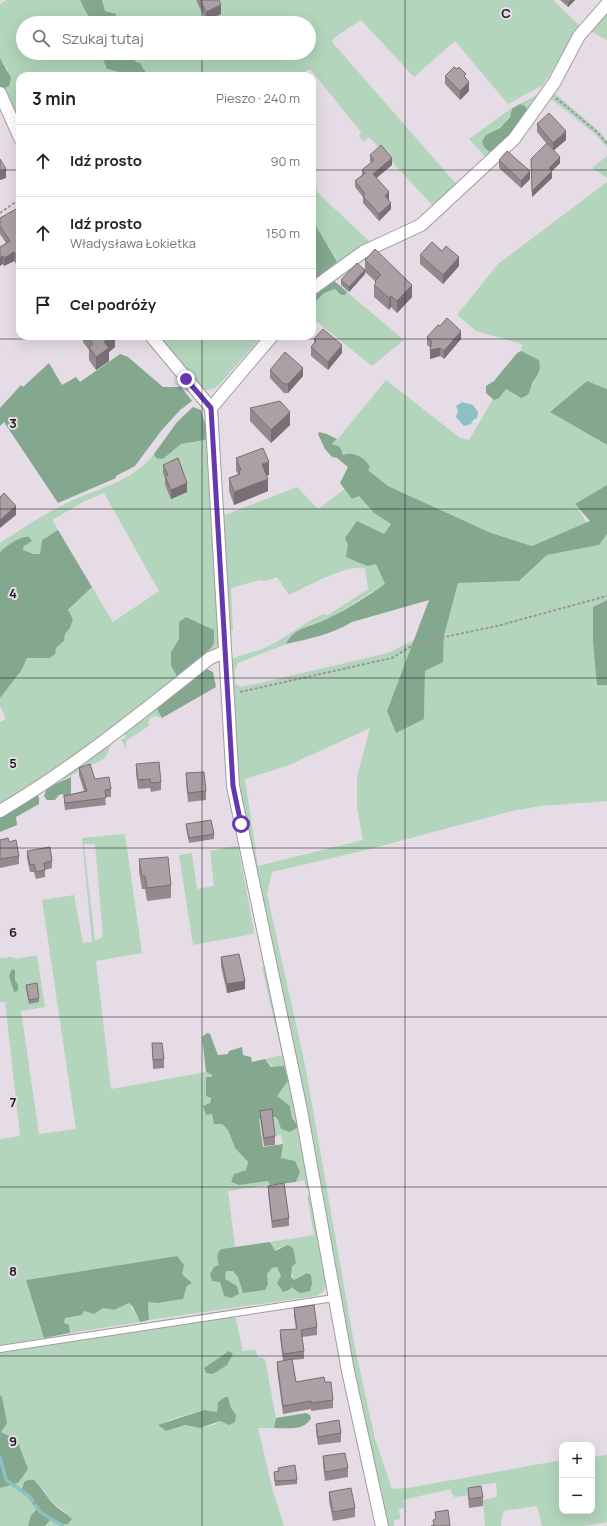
<!DOCTYPE html>
<html lang="pl">
<head>
<meta charset="utf-8">
<style>
	body { margin:0; font-family:Manrope,sans-serif; background:#f6f6f6; color:#222 }
	.controls { position:absolute; right:12px; bottom:12px; display:grid; overflow:hidden; border-radius:8px; box-shadow:0 4px 16px #0002 }
	.controls button { width:36px; height:36px; display:grid; place-items:center; padding:0; border:0; border-bottom:1px solid #e0e0e0; background:#fff; color:#222; font:20px sans-serif }
	.stop { position:absolute; width:12px; height:12px; margin:-9px; border:3px solid #6638b0; border-radius:50%; background:#fff }
	.stop.end { background:#6638b0; border-color:#fff; box-shadow:0 1px 4px #0008 }
	.list { margin:0; padding:0; list-style:none }
	h2 { display:flex; justify-content:space-between; align-items:center; height:52px; margin:0; padding:0 16px; font-size:17px }
	h2 small { font-size:13px; font-weight:400; color:#767676 }
	.list li { display:grid; grid-template-columns:26px 1fr auto; gap:12px; align-items:center; box-sizing:border-box; height:72px; padding:0 16px; border-top:1px solid #e0e0e0 }
	.list b { display:block; font-size:15px; white-space:nowrap }
	.list p { margin:0; font-size:13px; white-space:nowrap; color:#767676 }
	.list em { font-size:13px; font-style:normal; color:#767676 }
	.icon { flex:none; width:22px; height:22px; fill:none; stroke:currentColor; stroke-width:2; stroke-linecap:round; stroke-linejoin:round }
	.map { position:relative; flex:none; width:607px; height:1526px; overflow:hidden }
	.search { position:absolute; background:#fff; box-shadow:0 4px 16px #0002; left:16px; top:16px; width:300px; height:44px; display:flex; align-items:center; gap:10px; box-sizing:border-box; padding:0 14px; border-radius:22px; color:#767676; font-size:15px }
	.panel { position:absolute; background:#fff; box-shadow:0 4px 16px #0002; left:16px; top:72px; width:300px; height:268px; border-radius:12px }
	.map>svg:first-child { display:block }
	.green { fill:#b2d5bc; fill-rule:evenodd }
	.forest { fill:#83a88e }
	.water { fill:#8bc0c5 }
	.lines { fill:none; stroke-linecap:round; stroke-linejoin:round }
	.stream { stroke:#8bc0c5; stroke-width:3.5 }
	.lane-casing { stroke:#a49aa3; stroke-width:8 }
	.street-casing { stroke:#a49aa3; stroke-width:14 }
	.path { stroke:#9d959c; stroke-width:2; stroke-dasharray:3 2; stroke-linecap:butt }
	.lane { stroke:#fff; stroke-width:6 }
	.street { stroke:#fff; stroke-width:12 }
	.wall { fill:#948a8e }
	.shaded-wall { fill:#787074 }
	.building { fill:#aca0a5; stroke:#787074 }
	.route { stroke:#6638b0; stroke-width:5 }
	.grid { fill:none; stroke:#201c20; stroke-width:1; stroke-opacity:0.55 }
	.grid-label { font-size:13px; text-anchor:middle; font-weight:bold; fill:#201c20; stroke:#e6dce5; stroke-width:4; stroke-linejoin:round; paint-order:stroke }
</style>
</head>
<body>
<div class="map">
<svg width="607" height="1526" viewBox="0 0 607 1526">
	<rect width="100%" height="100%" fill="#e6dce5"/>
	<path class="green" d="M7,0H80L89,18L80,17L72,23H23V53H100L107,69L119,72V76H20V125L2,89L8,70L0,58V4Z
		M102,0H553L580,26L543,85L508,104L455,41L414,77L361,20L335,37L332,42L458,186L433,206L369,137L363,142L359,136L361,132L310,69L298,76H148L140,63L136,62L130,53H309V23H116L117,19L105,11Z
		M607,6V40L590,31Z
		M551,90L601,133L607,141V147L595,134L548,96Z
		M537,95L536,101L527,110L525,106L520,104C507,116 505,128 486,135L491,153L488,160L469,139L512,108Z
		M607,156V178L592,168Z
		M607,182V389L587,381L550,412L607,445V485L575,504L587,523L532,546L491,533L388,486L368,470L343,455L340,447L332,444L337,440L386,380L460,438L469,440L493,399L503,393L505,388L518,397C535,386 537,380 539,360L521,351L522,344L476,331L457,315L498,264Z
		M312,184L318,189L316,191L371,243L337,262L312,219Z
		M335,289L345,295L347,292L404,340L372,366L312,318L314,314L312,305L324,293Z
		M157,336H262L218,386C212,390 207,391 199,389Z
		M207,438L219,632L218,645L133,717L0,807V722L6,719L0,706V698L21,671L27,658H50L56,648L64,641L65,634L70,628L73,619L68,611L92,587L113,622L159,591L104,493L83,502L54,519L53,521L58,530L42,540L40,554H34L23,550L24,546L19,538C13,544 6,546 0,552V543C21,529 44,514 67,503C97,488 133,482 154,454L157,458L163,459L181,444ZM186,617L213,630L211,648L177,675L171,652L179,639Z
		M297,487L318,509L345,489L352,499L359,496L374,513L391,524L384,534L345,538L348,545L376,564L385,584L328,619L309,625L289,637L286,644L238,663L235,670V684L242,687L388,653L414,640L387,711L424,718L425,671L443,662L444,636L458,583L519,581L547,555L599,545L607,534V600L593,607L597,685H607V801L541,806L512,811L366,850L272,872L267,894L305,1065L354,1343L375,1439L392,1489L408,1488L562,1460V1511H592V1457L607,1455V1522L584,1526H542L537,1506L503,1511L501,1526H485L483,1500L497,1497L496,1483L480,1485L482,1494L454,1497L450,1489L403,1500L404,1508L399,1509L400,1519L394,1520V1526H385L384,1504L367,1441L237,780L230,685L232,659C243,654 256,652 267,647C286,638 303,623 323,614L328,615L368,589L365,568C344,565 308,586 289,595L277,577L266,581L260,580L231,588L233,630H227L220,516L224,511L225,515ZM370,728L357,777V808L363,840L258,866L245,779L289,765Z
		M156,707L162,718L156,716L150,718L148,724L150,725L126,741V749L121,739H124L126,735H121Z
		M110,743L111,745L105,758L47,788Z
		M125,834L142,953L96,961L111,1089L206,1072L212,1075L210,1103L206,1115L212,1114L228,1130L235,1148L248,1162L246,1170L234,1174L231,1182L239,1185L268,1181L270,1185L228,1191L235,1247L221,1249L220,1282L224,1296L230,1283L225,1279L226,1271H233L238,1277L243,1293L265,1290L268,1284L267,1274L272,1268L277,1267L281,1276L291,1286L311,1288V1275L307,1273L294,1280L280,1247L275,1251L270,1242L314,1235L307,1196L313,1195L327,1284L323,1292L316,1296L149,1320L148,1302C161,1303 173,1303 184,1296L187,1286L185,1276L182,1274L177,1256L26,1280L44,1338L0,1345V1139L20,1136L5,1002H0V958L11,957L17,959L37,955L45,1007L21,1011L39,1134L76,1129L42,900L74,895L83,943L92,942L82,838ZM84,844H95L103,937L95,941Z
		M238,846L254,931L253,934L193,945L179,855L192,853L197,889L214,886L210,851Z
		M266,966L311,1187L306,1188L304,1180L296,1182L300,1172L281,1158L283,1144L281,1135L275,1136L272,1117L278,1120L281,1129L298,1126L292,1118L290,1106L276,1096L288,1081L265,1059L282,1055L262,967Z
		M129,1303L140,1322L70,1333L69,1325L64,1323L65,1318L82,1315L84,1311L94,1314L103,1308L114,1310Z
		M235,1315L243,1351L255,1350L258,1357L265,1359L276,1418L274,1428H258L274,1496L275,1497L284,1526H45L51,1519L60,1524L66,1512L53,1504L43,1489L29,1494L39,1507L31,1515L28,1526H0V1488L18,1483L1,1432L2,1398L0,1395V1353ZM222,1399L230,1402L231,1408C227,1412 224,1417 221,1420C207,1433 181,1424 165,1421L204,1410L217,1412L218,1402Z"/>
	<path class="forest" d="M80,0H102L105,11L116,14V23C91,23 91,23 80,0Z
		M100,53H130L136,62L140,63L148,76H119V72L107,69Z
		M0,58L11,78L9,86L2,89L0,86Z
		M520,104L525,106L527,110L518,128L491,153L484,147L482,141L486,135L500,128L510,117L512,109Z
		M312,219L337,262L312,281Z
		M331,278L347,292L345,295H341L335,289L324,293L312,305V298Z
		M521,351L539,360C542,371 537,375 532,384C529,391 531,395 521,398L506,389L499,398L494,400L486,393V386L494,381L517,353Z
		M120,354L128,357L163,387H181L192,401L180,410L161,431L135,466L116,476V478L58,503L4,422L0,426V408L21,385L23,387L49,363L62,385L76,377L80,382Z
		M587,381L607,389V445L550,412Z
		M193,407L201,410L207,430V438L204,440L181,444L163,459L156,458L154,454L177,422Z
		M319,432L327,434L337,439L332,444L340,447L343,455C353,451 365,458 370,467L368,470L388,486L491,533L532,546L590,521L575,504L607,485V534L599,545L547,555L519,581L458,583L444,636L443,662L425,671L424,719L396,733L387,711L429,600L352,622C332,634 309,639 286,644C293,627 314,626 329,618C349,608 368,596 385,584L376,564L367,566L346,557L348,545L345,538L357,521L384,534L391,524L374,513L359,496L352,499L340,483L348,467L337,458L332,457L325,449L318,434Z
		M58,530L92,587L68,610L73,619L70,628L65,634L64,641L56,648L55,654L50,658H27L21,671L0,698V552C6,546 22,535 29,537L32,541L24,546L23,550L34,554H40L42,540Z
		M607,600V685H597L593,642V607Z
		M186,617L214,630V643L211,648L177,676L171,666V652L179,639V622Z
		M205,668L213,672L216,687L162,718L156,707Z
		M71,777V796L64,799L63,794L59,795L55,800H47L44,796L47,788Z
		M33,794L39,797V804L16,817L17,825L0,832V814Z
		M12,969L15,970V980L18,985V991L14,992L9,976Z
		M207,1033L210,1034L218,1055L228,1054L229,1051L242,1047L243,1055L251,1057L252,1062L265,1059L271,1067L284,1066L288,1081L277,1096L290,1106L292,1118L298,1126L294,1130L289,1132L281,1129L278,1120L275,1117L259,1119L263,1147L283,1144L281,1158L295,1161L300,1172L296,1182L270,1185L268,1181L239,1185L231,1182L234,1174L246,1170L248,1162L235,1148L228,1130L222,1124H214L212,1114L206,1115L203,1106L210,1103L211,1098L206,1096V1077H212V1075L206,1072L202,1037Z
		M270,1242L275,1251L288,1245L293,1248L296,1263L292,1266L291,1277L294,1280L307,1273L311,1275L312,1283L310,1291L300,1293L291,1287L289,1290L283,1292L277,1283L281,1276L277,1267L272,1268L267,1274L268,1284L265,1290L243,1293L238,1277L233,1271H226L225,1279L237,1286L239,1294L231,1298L224,1296L220,1282L212,1281L210,1274L214,1267L219,1265C217,1259 216,1254 221,1249Z
		M177,1256L184,1265L182,1274L192,1283L187,1286L183,1299L158,1303L148,1302L149,1320L140,1322L133,1307L129,1303L114,1310L103,1308L94,1314L84,1311L82,1315L65,1318L64,1323L69,1325L70,1333L44,1338L26,1280Z
		M229,1351L233,1354L227,1365L213,1374L206,1373L204,1368Z
		M0,1395L2,1397L7,1423L1,1432L17,1440L28,1469L18,1483L0,1488Z
		M225,1397H228L231,1408L236,1415L235,1422L229,1425L220,1421L200,1428L185,1425L166,1431L158,1425L204,1410L217,1412L218,1402Z
		M306,1413L310,1415L311,1418C305,1431 287,1428 274,1428L276,1418Z
		M28,1480H34C41,1487 46,1495 52,1503C58,1509 66,1513 72,1519L68,1524H60L51,1519L45,1526H28L31,1515L39,1507L22,1489L24,1482Z"/>
	<path class="water" d="M462,402L473,405L478,412L477,418L473,420L471,424L464,426L456,417L458,411L456,406Z"/>
	<g class="lines">
		<path class="stream" d="M0,1457L6,1480L29,1496L40,1512L63,1526"/>
		<g class="lane-casing">
			<path id="lane" d="M0,1349L334,1298"/>
		</g>
		<g class="street-casing">
			<path id="street" d="M0,93L20,138
				M312,289L363,252L421,225L514,139L554,83L579,36L607,4
				M151,336L211,408L233,786L301,1110L348,1371L382,1526
				M211,408L272,336
				M0,811C75,767 142,712 210,658L224,652"/>
		</g>
		<path class="path" d="M556,98L597,132L607,144
			M0,213L20,199
			M240,692L392,658L416,643L497,626L607,596
			M33,1504L35,1503"/>
		<use href="#lane" class="lane"/>
		<use href="#street" class="street"/>
	</g>
	<path class="wall" d="M196,0H219L221,14L206,21Z
		M560,0H575L568,7Z
		M457,69L466,78L469,91L460,100L445,84V76Z
		M537,124L566,140L554,150L560,163L552,171V178L532,197L531,159L547,144L537,132Z
		M370,155L392,165L376,178L389,199L388,200L391,209L379,221L363,203V197L355,187V181L362,175V170L371,163L370,161Z
		M499,160L530,179L521,188L499,168Z
		M18,208L17,265L14,261L4,266L3,264L0,247L6,243L0,234V218Z
		M420,255L459,266L443,284L420,264Z
		M365,260L412,297L397,313L391,307L389,310L374,297V285L375,284V281L365,272V274L349,292L341,285V280L365,270Z
		M440,326L461,339L444,359L440,356L430,359L431,348L427,345V337Z
		M83,336H115V347L109,352V361L96,370L89,360V350L83,342Z
		M314,339L342,353L328,370L311,356V347L314,343Z
		M270,370L303,376L288,393H284L270,378Z
		M250,408L290,425L271,443L250,421Z
		M236,458L269,475H266L268,491L234,505L229,491V478L238,474L236,471Z
		M163,465L187,492L171,499L165,485V477L163,473Z
		M136,764L161,782V790L151,792L150,788L138,789L136,773Z
		M79,768L95,779L111,789V797H105L106,805L65,810L64,803V796L84,791L79,775Z
		M186,773L206,791V800L188,802L186,782Z
		M186,824L214,834V839L189,843L186,828Z
		M0,840L19,856V864L0,868Z
		M27,851L52,861V868L45,870V877L36,879L34,872H30L27,858Z
		M139,859L171,885V898L147,901L145,889H142L139,872Z
		M221,957L245,989L227,993L221,966Z
		M26,985L39,998V1002L29,1004L26,989Z
		M152,1043L164,1059V1068L153,1069Z
		M260,1111L275,1136V1145L264,1146L260,1119Z
		M268,1186L289,1218V1226L272,1228L268,1193Z
		M294,1308L317,1327V1335L302,1337L304,1351V1359L292,1360L296,1382H325L333,1400V1408L311,1411V1409L283,1414L277,1370V1362L283,1361L280,1338V1330L296,1329L294,1316Z
		M316,1424L341,1433V1442L318,1445L316,1432Z
		M323,1456L348,1468V1477L325,1481L323,1465Z
		M278,1468L297,1480V1484L275,1486L274,1472L278,1471Z
		M468,1488L483,1497V1506L469,1508L468,1497Z
		M329,1492L355,1508V1517L333,1521L329,1501Z"/>
	<path class="shaded-wall" d="M571,0H575L568,7V3Z
		M221,5V14L206,21V12Z
		M469,82V91L460,100V91Z
		M566,131V140L553,151V143Z
		M560,157V163L549,174V168Z
		M392,158V165L373,181V174Z
		M6,169V178L0,180V172Z
		M530,171V179L521,188V181Z
		M552,171V178L532,197V191Z
		M389,192V199L385,203V196Z
		M391,203V209L379,221V214Z
		M14,252V261L4,266V258Z
		M20,254V263L17,265V257Z
		M3,256V264L0,266V257Z
		M459,257V266L443,284V275Z
		M365,270V274L349,292V287Z
		M412,285V297L397,313V301Z
		M391,296V307L389,310V298Z
		M461,331V339L444,359V351Z
		M113,336H115V347L109,352V361L96,370V357L104,342Z
		M342,345V353L328,370V362Z
		M440,348V356L430,359V350Z
		M303,368V376L288,393V384Z
		M290,412V425L271,443V430Z
		M269,462V475L262,477V464Z
		M268,479V491L234,505V492Z
		M187,483V492L171,499V490Z
		M16,506V515L0,528V520Z
		M245,981V989L227,993V984Z"/>
	<path class="building" d="M200,0H219L221,5L206,12Z
		M565,0H571L568,3Z
		M454,67L457,69L459,67L466,74L464,76L469,82L460,91L445,76Z
		M549,113L566,131L553,143L537,124Z
		M547,143L560,157L549,168L552,171L532,191L531,159Z
		M381,145L392,158L373,174L389,192L385,196L391,203L379,214L363,196L365,194L355,181L365,173L362,170L374,160L370,155Z
		M507,151L530,171L521,181L499,160Z
		M0,159L6,169L0,172Z
		M18,208L20,211V254L17,257L14,252L4,258L3,256L0,257V247L10,241L0,226V218Z
		M432,242L442,251L446,246L459,257L443,275L420,255Z
		M375,249L412,285L397,301L391,296L389,298L374,285L376,283L375,281L381,275L365,260Z
		M357,263L365,270L349,287L341,280Z
		M447,318L461,331L444,351L440,348L430,350L432,341L427,337L438,325L440,326Z
		M323,329L342,345L328,362L311,347L316,341L314,339Z
		M88,336H113L104,342L109,348L96,357L89,347L93,344Z
		M285,352L303,368L288,384H284L270,370Z
		M280,401L290,412L271,430L250,408Z
		M263,448L269,462L262,464L268,479L234,492L229,478L240,474L239,470H241L236,458Z
		M178,458L187,483L171,490L165,476L168,475L163,465Z
		M4,493L16,506L0,520V497Z
		M159,762L161,782L151,783L150,779L138,780L136,764Z
		M90,764L95,779L109,777L111,789L105,790L106,798L65,803L64,796L87,791L79,768Z
		M204,772L206,791L188,793L186,773Z
		M211,820L214,834L189,838L186,824Z
		M8,838L9,842L16,840L19,856L0,859V840Z
		M50,847L52,861L44,863L45,870L36,872L34,864L30,865L27,851Z
		M168,857L171,885L147,888L145,876H142L139,859Z
		M239,954L245,981L227,984L221,957Z
		M37,983L39,998L29,1000L26,985Z
		M152,1043H162L164,1059L153,1060Z
		M272,1109L275,1136L264,1138L260,1111Z
		M284,1183L289,1218L272,1221L268,1186Z
		M314,1305L317,1327L301,1330L304,1351L283,1354L280,1330L297,1329L294,1308Z
		M292,1359L296,1382L324,1377L325,1382H331L333,1400L311,1403V1401L283,1406L277,1362Z
		M339,1420L341,1433L318,1437L316,1424Z
		M345,1453L348,1468L325,1472L323,1456Z
		M295,1465L297,1480L275,1481L274,1472L279,1471L278,1468Z
		M481,1486L483,1497L469,1499L468,1488Z
		M351,1488L355,1508L333,1512L329,1492Z
		M448,1510L450,1526H431L434,1525L433,1520L436,1519L435,1512Z"/>
	<g class="lines">
		<path class="route" d="M186,379L211,408L233,786L241,824"/>
	</g>
	<path class="grid" d="M202,0V23M405,0V1526M202,53V76M0,170H20M312,170H607M202,336V1526M0,339H607M0,509H607M0,678H607M0,848H607M0,1017H607M0,1187H607M0,1356H607"/>
	<g class="grid-label">
		<text x="506" y="18">C</text>
		<text x="13" y="428">3</text>
		<text x="13" y="598">4</text>
		<text x="13" y="768">5</text>
		<text x="13" y="937">6</text>
		<text x="13" y="1107">7</text>
		<text x="13" y="1276">8</text>
		<text x="13" y="1446">9</text>
	</g>
</svg>
<div class="controls">
<button>+</button>
<button>−</button>
</div>
<div class="stop" style="left:241px;top:824px"></div>
<div class="stop end" style="left:186px;top:379px"></div>
<div class="search"><svg class="icon" aria-label="search" viewBox="0 0 24 24"><circle cx="10" cy="10" r="6"/><path d="M15 15l6 6"/></svg>Szukaj tutaj</div>
<section class="panel">
<h2>3 min<small>Pieszo · 240 m</small></h2>
<ul class="list">
<li><svg class="icon" aria-label="ahead" viewBox="0 0 24 24"><path d="M12 20V5M6 11l6-6 6 6"/></svg><div><b>Idź prosto</b></div><em>90 m</em></li>
<li><svg class="icon" aria-label="ahead" viewBox="0 0 24 24"><path d="M12 20V5M6 11l6-6 6 6"/></svg><div><b>Idź prosto</b><p>Władysława Łokietka</p></div><em>150 m</em></li>
<li><svg class="icon" aria-label="arrive" viewBox="0 0 24 24"><path d="M6 21V4h12l-3 4 3 4H6"/></svg><div><b>Cel podróży</b></div></li>
</ul>
</section>
</div>
</body>
</html>
